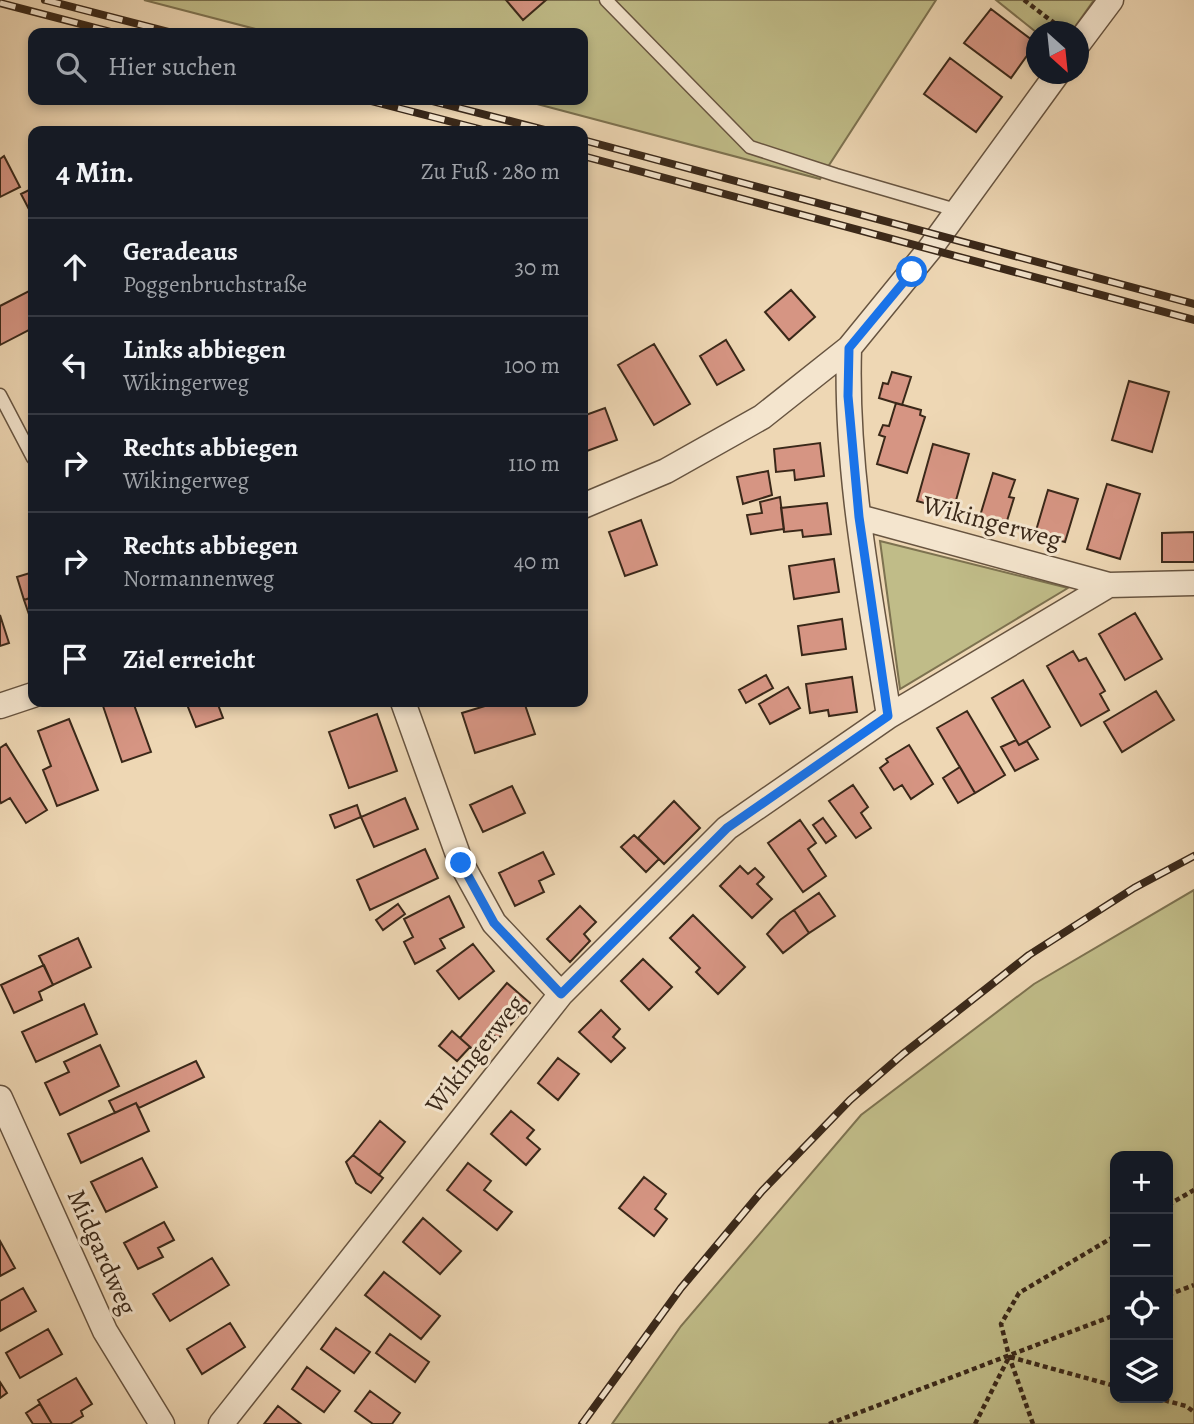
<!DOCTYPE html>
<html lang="de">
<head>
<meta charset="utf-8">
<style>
	body { margin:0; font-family:Alegreya,serif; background:#242831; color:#f1f3f6 }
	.controls { position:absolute; right:21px; bottom:21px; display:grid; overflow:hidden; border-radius:14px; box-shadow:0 4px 10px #0003 }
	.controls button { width:63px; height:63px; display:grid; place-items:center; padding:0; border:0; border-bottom:2px solid #363941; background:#171b24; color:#f1f3f6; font:35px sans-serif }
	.compass { position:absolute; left:1026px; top:21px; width:63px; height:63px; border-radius:50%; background:#171b24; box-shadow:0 4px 10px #0003; rotate:153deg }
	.stop { position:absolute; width:21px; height:21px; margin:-16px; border:5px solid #1a73e8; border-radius:50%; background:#fff }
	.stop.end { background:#1a73e8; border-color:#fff; box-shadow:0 2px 7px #0008 }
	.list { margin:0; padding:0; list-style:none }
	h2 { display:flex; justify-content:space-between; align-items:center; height:91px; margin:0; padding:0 28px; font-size:30px }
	h2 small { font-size:23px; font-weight:400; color:#9ea1a6 }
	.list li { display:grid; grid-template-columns:46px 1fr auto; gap:21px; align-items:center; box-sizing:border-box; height:98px; padding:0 28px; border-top:2px solid #363941 }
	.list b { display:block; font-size:26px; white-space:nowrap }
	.list p { margin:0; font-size:23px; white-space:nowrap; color:#9ea1a6 }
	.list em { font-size:23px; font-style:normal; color:#9ea1a6 }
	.icon { flex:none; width:38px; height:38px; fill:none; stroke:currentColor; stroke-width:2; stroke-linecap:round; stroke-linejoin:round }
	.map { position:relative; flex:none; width:1194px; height:1424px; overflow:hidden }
	.search { position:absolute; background:#171b24; box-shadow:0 4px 10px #0003; left:28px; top:28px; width:560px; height:77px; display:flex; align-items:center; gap:18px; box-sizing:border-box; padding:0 24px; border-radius:14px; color:#9ea1a6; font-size:26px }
	.panel { position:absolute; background:#171b24; box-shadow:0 4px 10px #0003; left:28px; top:126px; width:560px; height:581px; border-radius:14px }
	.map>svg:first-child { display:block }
	.green { fill:#c0bc88; stroke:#7d7250; stroke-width:2; fill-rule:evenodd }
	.building { fill:#d69583; stroke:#3a2819; stroke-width:2 }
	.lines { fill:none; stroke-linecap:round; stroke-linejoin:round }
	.service-casing { stroke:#675440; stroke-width:15 }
	.minor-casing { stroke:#675440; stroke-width:27 }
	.path { stroke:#3a2819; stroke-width:4.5; stroke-dasharray:5 3.5; stroke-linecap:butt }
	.service { stroke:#f4e5ce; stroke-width:12 }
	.minor { stroke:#f4e5ce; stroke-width:24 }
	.rail-casing { stroke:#3a2819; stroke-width:8 }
	.rail { stroke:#f4e5ce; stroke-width:5; stroke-dasharray:16; stroke-linecap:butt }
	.route { stroke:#1a73e8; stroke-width:9 }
	.labels { text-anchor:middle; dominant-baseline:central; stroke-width:6; stroke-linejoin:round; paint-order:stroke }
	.street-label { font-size:26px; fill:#3a2819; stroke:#f4e5ce }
</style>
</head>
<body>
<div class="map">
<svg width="1194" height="1424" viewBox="0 0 1194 1424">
	<rect width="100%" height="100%" fill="#eed7b4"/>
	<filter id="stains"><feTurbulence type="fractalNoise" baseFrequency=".00286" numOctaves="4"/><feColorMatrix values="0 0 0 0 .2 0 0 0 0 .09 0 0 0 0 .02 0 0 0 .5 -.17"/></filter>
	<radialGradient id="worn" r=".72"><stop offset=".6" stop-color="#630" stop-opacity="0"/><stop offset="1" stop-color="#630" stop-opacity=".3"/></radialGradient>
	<path class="green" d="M144,0H936L820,179L522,100H583V33H271Z
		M996,0H1094L1072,31L1036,32Z
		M880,541L1068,588L900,689Z
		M1194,890V1424H612L681,1326L861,1115L1034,984ZM1168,1156V1398H1115V1156Z"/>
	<path class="building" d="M506,0H546L523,20Z
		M991,9L1036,43L1011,78L964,43Z
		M950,58L1002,97L976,132L924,94Z
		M4,156L20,187L0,197V159Z
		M33,188V217L21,194Z
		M31,290L33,328L0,345V306Z
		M791,290L815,317L789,340L765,312Z
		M726,340L744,370L717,385L700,356Z
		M654,344L690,404L654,425L618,365Z
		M892,372L911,377L902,405L879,398L883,383L888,384Z
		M1129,381L1169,392L1152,452L1112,440Z
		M896,403L921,410L920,415L925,417L907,473L877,464L885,437L879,435L883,425L889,426Z
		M605,408L617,440L584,452L583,416Z
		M820,443L824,476L795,480L794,470L776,472L774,449Z
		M933,444L969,454L953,511L917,501Z
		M768,471L772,495L743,504L737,477Z
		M993,473L1015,480L1009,497L1014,498L1006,524L980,516Z
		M1107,484L1140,494L1120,559L1087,549Z
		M1048,490L1078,499L1065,542L1035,534Z
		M780,497L784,529L751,534L747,515L762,513L760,502Z
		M827,503L831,534L803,537L802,530L784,532L781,508Z
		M641,520L657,565L625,576L609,532Z
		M1194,532V562H1162V533Z
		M834,559L839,592L794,599L789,566Z
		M33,572V597L24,600L17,577Z
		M33,597V626L24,600Z
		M1135,613L1162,659L1125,680L1099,634Z
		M0,615L9,643L0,646Z
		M842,619L846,649L802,655L798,626Z
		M1073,651L1079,661L1086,658L1105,691L1100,694L1109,710L1081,726L1047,666Z
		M766,675L773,688L746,703L739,690Z
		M852,677L857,712L829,716L828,710L810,713L806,684Z
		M1023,680L1050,727L1019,745L992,698Z
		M788,687L800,708L770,724L759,704Z
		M1156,691L1174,720L1122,752L1104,722Z
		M115,702H133L151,752L122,762L103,706Z
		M186,702H217L223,718L196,727Z
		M498,702H524L535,734L475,753L462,713Z
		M967,711L1005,775L975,793L937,728Z
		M377,714L397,771L349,788L329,732Z
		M69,719L98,790L57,806L43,770L51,766L38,731Z
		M1016,740L1019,745L1027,741L1038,759L1015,771L1001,747Z
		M6,744L47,810L26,823L10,798L1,803L0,801V748Z
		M909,745L933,784L911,799L902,785L894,790L880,768L888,762L886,759Z
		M960,767L975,793L958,803L943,778Z
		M853,785L868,807L861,813L871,828L856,838L829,801Z
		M512,786L525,813L483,832L470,805Z
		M405,798L418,829L374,847L361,817Z
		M674,801L700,828L664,864L638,838Z
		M357,805L361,817L335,828L330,815Z
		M823,818L836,836L826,843L813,825Z
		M800,820L816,843L808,849L826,876L803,892L768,843Z
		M634,835L659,859L646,872L621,847Z
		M425,849L438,878L370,910L357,880Z
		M543,852L554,874L539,881L544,892L515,906L499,873Z
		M740,866L748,874L755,868L764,877L757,884L772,899L752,918L720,886Z
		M819,893L835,916L809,933L794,910Z
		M449,896L464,927L440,939L445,948L415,964L404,942L413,937L404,919Z
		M398,904L405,914L383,930L376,920Z
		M580,906L596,922L584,934L590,941L570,962L547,939Z
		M794,910L809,933L783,953L767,934L780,920Z
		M693,915L745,967L718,994L696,972L700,968L670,938Z
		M78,938L91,967L53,985L39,956Z
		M473,944L494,971L459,999L437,971Z
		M643,959L672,987L649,1010L621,981Z
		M44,965L53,985L39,992L42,1000L14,1013L1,985Z
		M507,983L530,1003L498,1039L493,1034L477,1053L460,1038Z
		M84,1004L97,1034L36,1062L22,1032Z
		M601,1010L620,1029L613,1037L625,1048L611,1062L579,1032Z
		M452,1031L470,1047L457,1061L439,1046Z
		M100,1045L119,1086L60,1115L45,1083L69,1072L64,1062Z
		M558,1058L579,1074L558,1100L538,1083Z
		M196,1061L204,1077L139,1108L136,1103L115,1113L109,1101Z
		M136,1103L149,1131L81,1163L68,1134Z
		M511,1111L534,1130L527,1138L540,1149L526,1165L491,1134Z
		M380,1121L405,1142L379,1175L353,1155Z
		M353,1155L383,1178L371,1193L356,1183L346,1162Z
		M142,1158L157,1187L106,1212L91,1182Z
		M468,1163L491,1181L484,1190L512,1212L497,1230L447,1190Z
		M644,1177L666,1194L655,1209L667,1219L654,1236L619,1208Z
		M423,1218L461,1251L440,1274L403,1242Z
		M164,1222L174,1240L158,1248L163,1257L138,1269L124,1243Z
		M0,1241L15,1268L0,1276Z
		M212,1258L229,1285L170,1321L153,1294Z
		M384,1272L440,1316L421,1339L365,1295Z
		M23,1288L36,1311L0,1331V1301Z
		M230,1323L245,1347L202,1374L187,1349Z
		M336,1328L370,1352L354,1373L321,1349Z
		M48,1329L62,1354L20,1378L6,1353Z
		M390,1334L429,1362L415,1382L376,1353Z
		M307,1367L340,1391L324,1412L292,1389Z
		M76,1378L92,1404L81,1411L83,1416L70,1424H52L38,1400Z
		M0,1382L7,1393L0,1398Z
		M370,1391L400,1413L392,1424H373L355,1411Z
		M40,1404L52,1424H33L26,1413Z
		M278,1406L301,1424H264Z"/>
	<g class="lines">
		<g class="service-casing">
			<path id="service" d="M606,0L750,147L836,175L956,210
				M0,395L33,458"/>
		</g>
		<g class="minor-casing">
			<path id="minor" d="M1078,44L1111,0
				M849,348C845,471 870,595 889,716
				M583,506L666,471L762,417L849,348L929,250L1057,74
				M859,517L1109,585L1194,583
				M403,702L461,863L494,923L561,994
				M0,706L33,695
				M0,1098L105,1331L162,1424
				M221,1424L561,994L727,828L889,716L1109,585"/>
		</g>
		<path class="path" d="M1024,0L1062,29
			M1168,1205L1194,1190
			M1168,1295L1194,1285
			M1010,1357L1115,1386
			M1156,1398L1186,1406L1194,1412
			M829,1424L1115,1315
			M975,1424L1009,1357
			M1033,1424L1009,1356L1001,1324L1019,1293L1115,1236"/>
		<use href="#service" class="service"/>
		<use href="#minor" class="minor"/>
		<g class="rail-casing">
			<path id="rail" d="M45,0L173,33
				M0,3L115,33
				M367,100L487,131
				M428,100L549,131
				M583,140L1194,304
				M583,156L1194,320
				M582,1424L681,1288L762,1191L850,1100L903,1054L1029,955L1134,888L1194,856"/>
		</g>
		<use href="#rail" class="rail"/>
	</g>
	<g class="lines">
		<path class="route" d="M461,863L494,923L561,994L727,828L888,716L859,517L848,396L849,348L912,272"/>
	</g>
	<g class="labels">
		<g class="street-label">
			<text transform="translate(992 522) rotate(15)">Wikingerweg</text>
			<text transform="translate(475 1054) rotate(-52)">Wikingerweg</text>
			<text transform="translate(102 1252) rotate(66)">Midgardweg</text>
		</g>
	</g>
	<rect width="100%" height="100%" filter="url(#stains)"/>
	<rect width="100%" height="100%" fill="url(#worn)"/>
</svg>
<div class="controls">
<button>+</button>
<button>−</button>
<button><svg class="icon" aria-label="locate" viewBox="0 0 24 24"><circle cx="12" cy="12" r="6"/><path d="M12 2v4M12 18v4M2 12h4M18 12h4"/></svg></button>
<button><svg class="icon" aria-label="layers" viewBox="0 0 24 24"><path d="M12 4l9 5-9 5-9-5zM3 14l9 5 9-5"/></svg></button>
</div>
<svg class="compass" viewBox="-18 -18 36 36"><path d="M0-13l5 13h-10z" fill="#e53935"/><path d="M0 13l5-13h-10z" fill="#9ea1a6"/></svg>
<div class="stop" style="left:912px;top:272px"></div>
<div class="stop end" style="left:461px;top:863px"></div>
<div class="search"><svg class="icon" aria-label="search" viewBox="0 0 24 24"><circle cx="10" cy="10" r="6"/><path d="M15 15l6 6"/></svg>Hier suchen</div>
<section class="panel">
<h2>4 Min.<small>Zu Fuß · 280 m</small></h2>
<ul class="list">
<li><svg class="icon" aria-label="ahead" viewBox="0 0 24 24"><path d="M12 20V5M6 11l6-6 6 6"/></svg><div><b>Geradeaus</b><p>Poggenbruchstraße</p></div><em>30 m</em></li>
<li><svg class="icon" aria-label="left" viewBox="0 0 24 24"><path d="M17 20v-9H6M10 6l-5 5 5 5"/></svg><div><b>Links abbiegen</b><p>Wikingerweg</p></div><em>100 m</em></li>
<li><svg class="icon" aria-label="right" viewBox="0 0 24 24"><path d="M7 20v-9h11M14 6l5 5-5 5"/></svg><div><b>Rechts abbiegen</b><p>Wikingerweg</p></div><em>110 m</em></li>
<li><svg class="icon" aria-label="right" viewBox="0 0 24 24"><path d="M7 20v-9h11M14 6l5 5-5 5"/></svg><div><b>Rechts abbiegen</b><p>Normannenweg</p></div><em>40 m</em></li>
<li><svg class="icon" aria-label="arrive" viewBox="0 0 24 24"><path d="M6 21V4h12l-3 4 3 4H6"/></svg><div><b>Ziel erreicht</b></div></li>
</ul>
</section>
</div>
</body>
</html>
